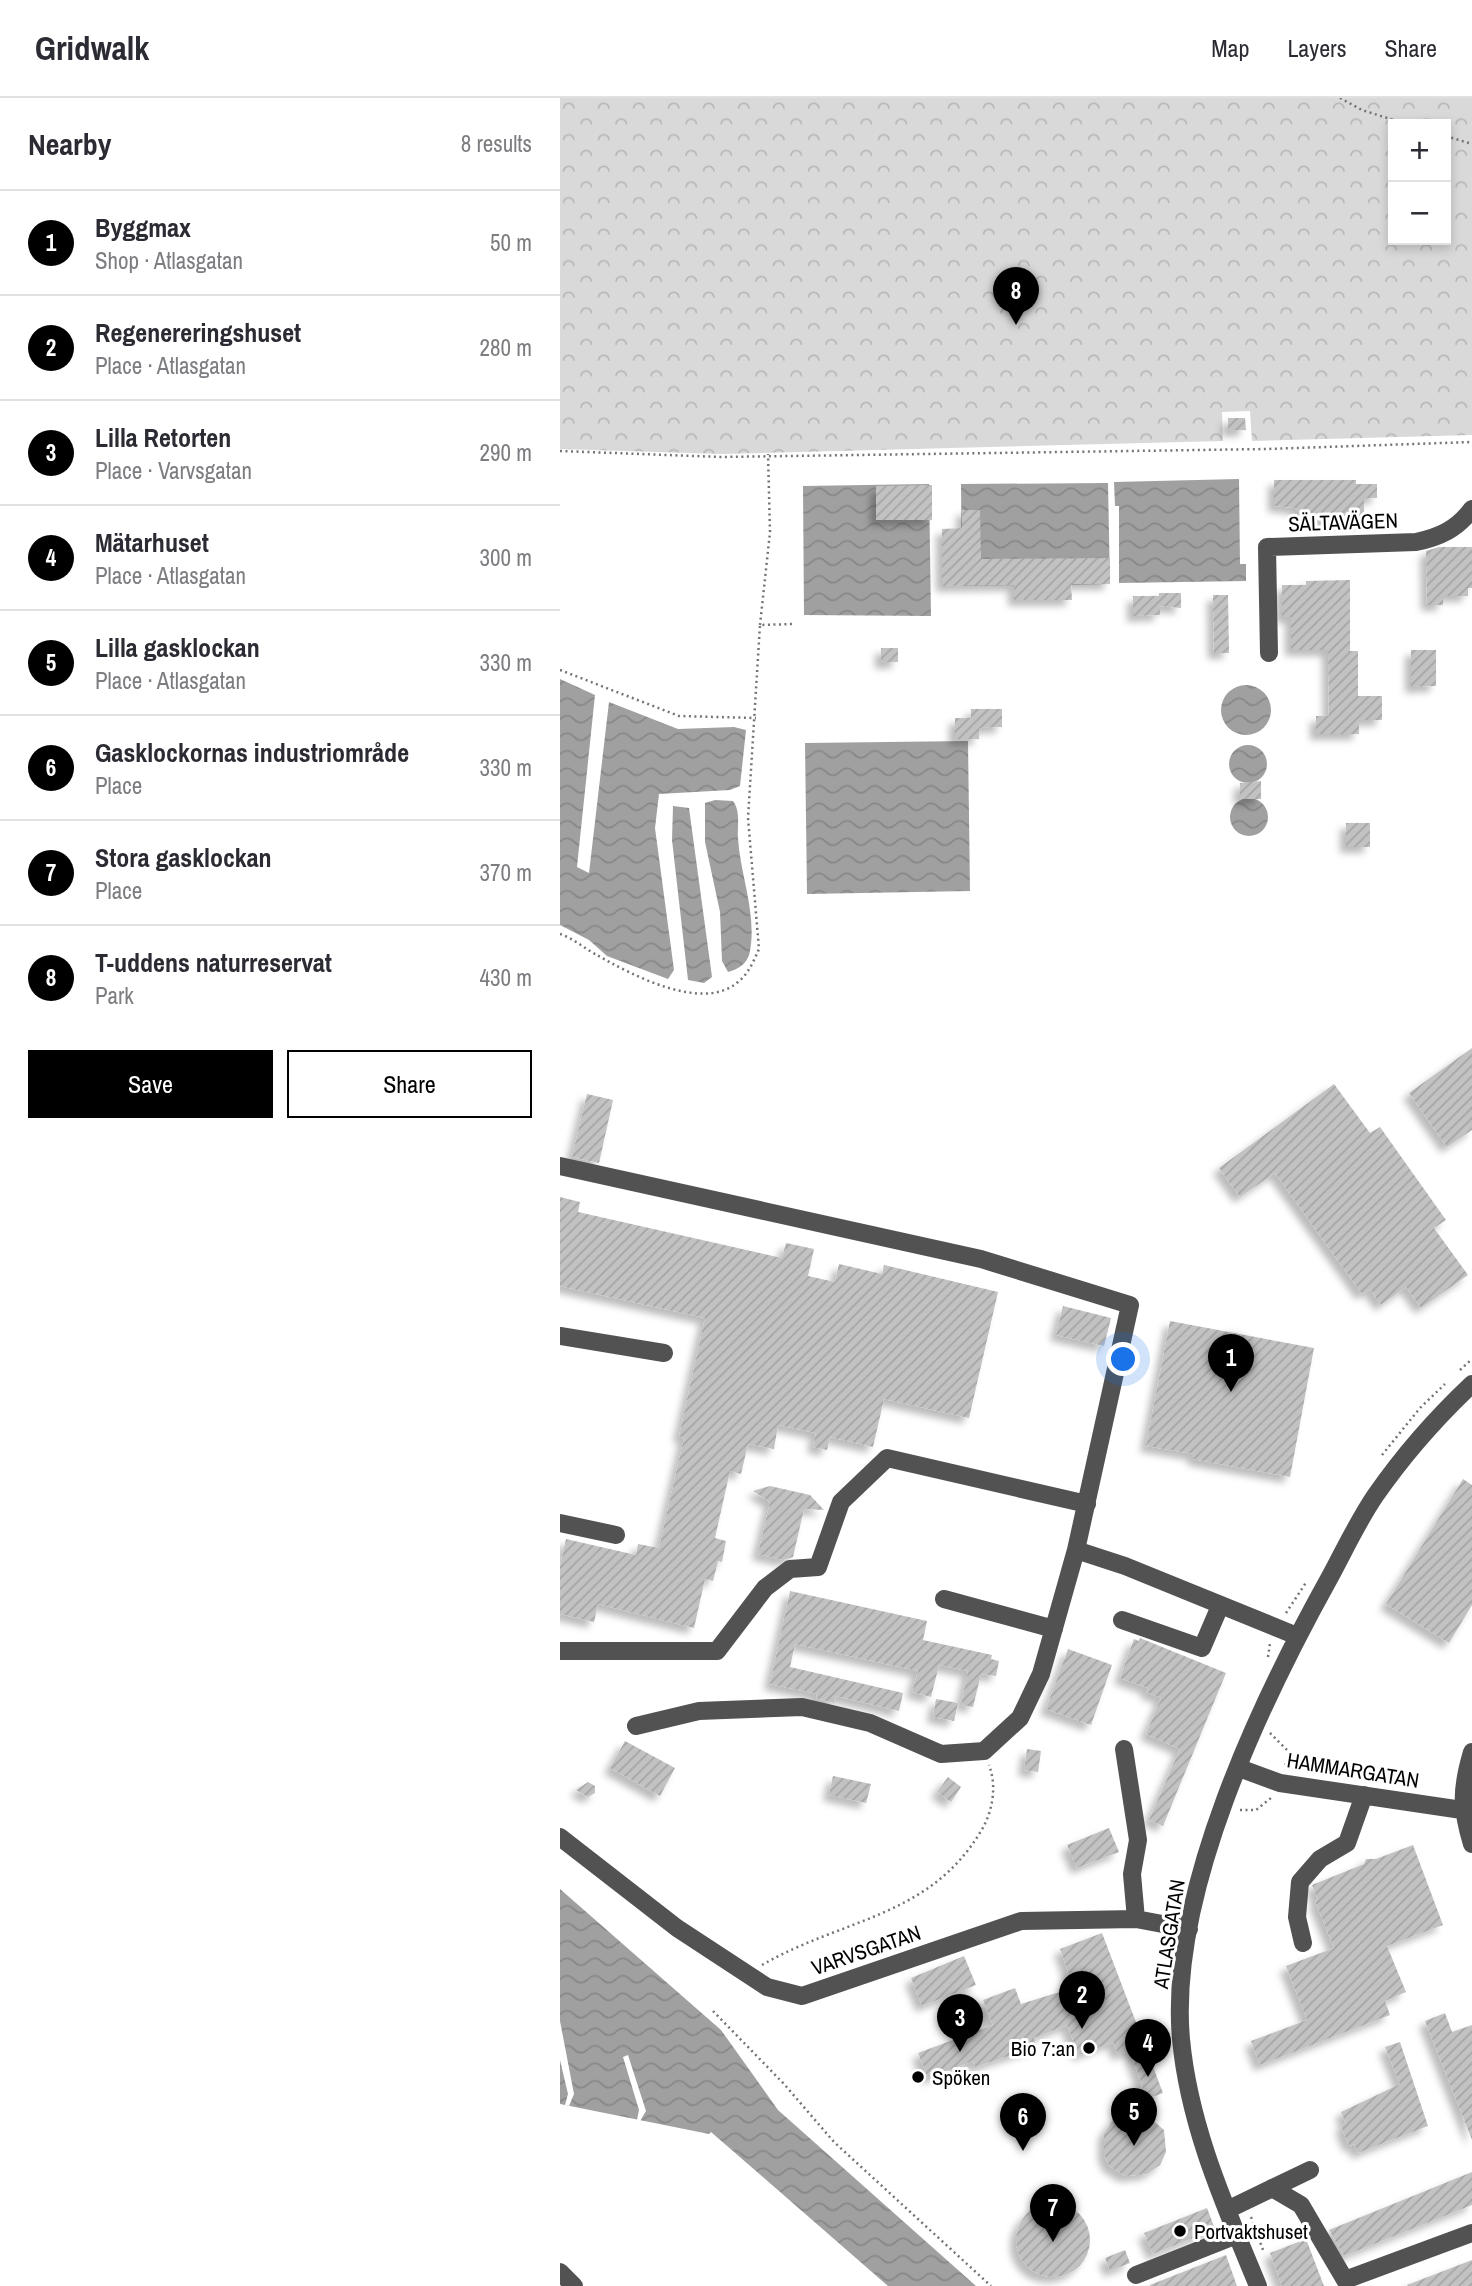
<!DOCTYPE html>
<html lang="en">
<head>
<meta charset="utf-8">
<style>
	body { margin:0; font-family:"Archivo Narrow",sans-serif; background:#f2f2f3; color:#2b2b33 }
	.controls { position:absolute; right:21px; top:21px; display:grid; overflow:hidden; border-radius:0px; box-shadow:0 4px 10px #0003 }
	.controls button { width:63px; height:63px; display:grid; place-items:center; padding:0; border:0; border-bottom:2px solid #e1e1e2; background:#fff; color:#2b2b33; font:35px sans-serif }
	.you { position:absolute; left:564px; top:1262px; width:24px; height:24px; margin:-18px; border:5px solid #fff; border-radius:50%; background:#1a73e8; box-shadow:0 0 0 10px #1a73e833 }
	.badge { display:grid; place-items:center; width:46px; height:46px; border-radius:50%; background:#000; color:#fff; font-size:23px; font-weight:700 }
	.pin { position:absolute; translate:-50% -58px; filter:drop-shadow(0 2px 4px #0008) }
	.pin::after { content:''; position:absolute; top:37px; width:24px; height:21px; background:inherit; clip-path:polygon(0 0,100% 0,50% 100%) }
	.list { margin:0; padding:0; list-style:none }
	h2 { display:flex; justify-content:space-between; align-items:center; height:91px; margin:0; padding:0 28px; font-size:30px }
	h2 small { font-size:23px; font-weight:400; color:#7c7c81 }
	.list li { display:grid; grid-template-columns:46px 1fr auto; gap:21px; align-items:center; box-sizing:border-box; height:105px; padding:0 28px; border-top:2px solid #e1e1e2 }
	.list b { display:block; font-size:26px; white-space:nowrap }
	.list p { margin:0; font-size:23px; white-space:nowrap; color:#7c7c81 }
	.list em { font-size:23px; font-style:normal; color:#7c7c81 }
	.actions { display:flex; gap:14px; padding:21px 28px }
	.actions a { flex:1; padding:16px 0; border:2px solid #000; border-radius:0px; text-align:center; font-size:24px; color:#000 }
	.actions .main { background:#000; color:#fff }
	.map { position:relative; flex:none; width:912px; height:2188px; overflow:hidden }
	header { display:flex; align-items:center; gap:42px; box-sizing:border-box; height:98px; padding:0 35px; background:#fff; border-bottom:2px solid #e1e1e2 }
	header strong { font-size:33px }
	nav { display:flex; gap:38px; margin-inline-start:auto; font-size:24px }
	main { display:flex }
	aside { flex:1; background:#fff }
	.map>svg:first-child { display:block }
	.park { fill:url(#park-crowns); fill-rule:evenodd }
	.water { fill:url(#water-waves) }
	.pier { fill:#fff }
	.building { fill:url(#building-hatch); filter:url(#shadow) }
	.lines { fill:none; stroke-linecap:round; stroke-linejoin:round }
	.path { stroke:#747474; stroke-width:2.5; stroke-dasharray:2 3.5; stroke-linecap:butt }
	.minor { stroke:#525252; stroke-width:18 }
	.poi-dot { fill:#000; stroke:#fff; stroke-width:2.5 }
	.labels { text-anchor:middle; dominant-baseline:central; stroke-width:6; stroke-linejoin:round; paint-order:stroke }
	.street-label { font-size:21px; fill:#000; stroke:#fff }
	.poi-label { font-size:21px; fill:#000; stroke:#fff; text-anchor:start }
</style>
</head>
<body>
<header>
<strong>Gridwalk</strong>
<nav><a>Map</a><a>Layers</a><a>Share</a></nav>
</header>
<main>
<aside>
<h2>Nearby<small>8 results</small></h2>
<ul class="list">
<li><span class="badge">1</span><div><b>Byggmax</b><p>Shop · Atlasgatan</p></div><em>50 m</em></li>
<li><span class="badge">2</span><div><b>Regenereringshuset</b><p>Place · Atlasgatan</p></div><em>280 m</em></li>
<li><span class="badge">3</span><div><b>Lilla Retorten</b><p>Place · Varvsgatan</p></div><em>290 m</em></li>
<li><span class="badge">4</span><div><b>Mätarhuset</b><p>Place · Atlasgatan</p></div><em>300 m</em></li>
<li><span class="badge">5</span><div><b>Lilla gasklockan</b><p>Place · Atlasgatan</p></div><em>330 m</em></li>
<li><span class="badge">6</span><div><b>Gasklockornas industriområde</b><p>Place</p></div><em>330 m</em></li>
<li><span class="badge">7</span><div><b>Stora gasklockan</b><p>Place</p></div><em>370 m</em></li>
<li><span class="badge">8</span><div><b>T-uddens naturreservat</b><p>Park</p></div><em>430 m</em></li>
</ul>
<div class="actions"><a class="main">Save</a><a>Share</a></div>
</aside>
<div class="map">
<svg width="912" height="2188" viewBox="0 0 912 2188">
	<defs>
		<pattern id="park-crowns" width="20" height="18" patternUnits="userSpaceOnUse" patternTransform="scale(1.75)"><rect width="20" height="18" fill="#d9d9d9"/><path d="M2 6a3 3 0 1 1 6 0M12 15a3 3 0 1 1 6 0" fill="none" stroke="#b8b8b8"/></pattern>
		<pattern id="water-waves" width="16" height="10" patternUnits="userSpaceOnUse" patternTransform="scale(1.75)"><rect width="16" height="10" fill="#a0a0a0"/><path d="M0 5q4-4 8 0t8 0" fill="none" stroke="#888"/></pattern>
		<pattern id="building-hatch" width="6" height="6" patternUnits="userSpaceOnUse" patternTransform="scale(1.75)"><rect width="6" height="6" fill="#c2c2c2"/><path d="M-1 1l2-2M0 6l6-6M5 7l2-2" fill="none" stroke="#a5a5a5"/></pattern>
		<filter id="shadow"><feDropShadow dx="-6" dy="6" stdDeviation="3.5" flood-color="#0004"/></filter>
	</defs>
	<rect width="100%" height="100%" fill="#fff"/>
	<path class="park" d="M0,0H912V337L692,343L690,313L662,314L663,343L161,356L0,351ZM833,26H886V142H833Z"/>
	<path class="water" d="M679,381L680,466H686V483L559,485V408H555L554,384Z
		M548,385L550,486L402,488L401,386Z
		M369,386L371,518L244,517L243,388Z
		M0,581L35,597L17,769L29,775L49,604L118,631L174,629L186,632L180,688L170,692L99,696L95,730L114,872L108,881L47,858L29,842L0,827Z
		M661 612a25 25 0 1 1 50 0a25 25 0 1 1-50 0Z
		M408,643L410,793L247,796L245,645Z
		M669 666a19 19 0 1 1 38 0a19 19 0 1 1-38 0Z
		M670 719a19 19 0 1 1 38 0a19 19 0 1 1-38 0Z
		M155,702L173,703C181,714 177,727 178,740C180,776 197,816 190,853C188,865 179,871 168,874L162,863L160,814L145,744V705Z
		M113,708L129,710L152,879L144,885L128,882L112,742Z
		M0,1791L161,1932L218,2012L416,2188H328L151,2034L149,2036L0,2006Z"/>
	<path class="pier" d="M0,1923L14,1996L9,2008L5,2007L8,1996L0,1962Z
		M68,1957L86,2013L80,2023L77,2022L79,2012L63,1959Z"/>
	<path class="building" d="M668,320H685L686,332L668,333Z
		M714,382H796V386H817V400H804V423L753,424L735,410L714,408Z
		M372,387V422H316V388Z
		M402,412H420L421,461L550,460V486H511L512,502H454V487L382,488V431L402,430Z
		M879,449H912V490H908V498H883V507H867L866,453Z
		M790,482V553H798V598H822V622H799V636H756V618H769L768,552H731V519H722V487H746V483Z
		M599,495H621V510L600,508V517L573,518V498H599Z
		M653,497H668L669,555H654Z
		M321,550H338V564L321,565Z
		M851,552H876V588L851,589Z
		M411,611H442V629L419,630V641H395V620H411Z
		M701,683V701H680V685Z
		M786,725H810V749H786Z
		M912,950V1032L887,1049L849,995Z
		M774,986L810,1035L820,1029L886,1122L874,1130L908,1177L861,1210L846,1189L821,1207L810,1191L802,1196L715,1075L680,1099L659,1070Z
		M27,996L53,1002L39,1065L12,1059Z
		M0,1099L20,1104L18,1114L222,1160L226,1145L254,1151L248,1178L275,1184L279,1166L322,1176L324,1167L438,1194L409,1320L324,1301L313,1349L270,1339L267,1352L253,1349L256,1335L218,1327L214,1351L188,1346L181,1376L170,1373L155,1440L166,1443L162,1464L158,1463L153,1483L145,1481L134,1530L38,1506L34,1524L0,1516V1468L6,1441L76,1457L78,1446L99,1450L124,1340L119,1338L145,1220L0,1188Z
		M503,1208L551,1220L544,1248L496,1237Z
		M610,1223L754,1250L730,1379L633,1361L634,1356L586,1348Z
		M903,1381L912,1387V1507L889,1545L826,1506Z
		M210,1388L250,1397L264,1412L244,1411L233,1459L223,1462L198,1456L210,1404L193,1393Z
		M230,1493L367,1523L363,1542L432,1557L431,1561L439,1563L436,1578L421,1576L413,1609L401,1607L408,1573L379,1567L371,1599L352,1594L358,1573L235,1546L230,1569L343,1595L339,1613L276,1598L274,1605L256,1600L257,1596L210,1586Z
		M580,1540L666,1575L603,1728L589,1722L620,1651L586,1636L601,1600L586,1594L588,1590L560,1580L574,1541L579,1543Z
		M508,1551L552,1567L531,1627L486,1611Z
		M376,1601L398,1605L394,1623L373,1619Z
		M65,1643L115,1670L100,1698L50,1670Z
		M467,1651L481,1653L478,1674L464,1672Z
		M273,1678L311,1686L306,1705L269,1697Z
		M388,1679L401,1689L391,1704L377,1694Z
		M28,1684L35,1688V1695L28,1699L16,1692Z
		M549,1730L559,1754L517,1770L507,1747Z
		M853,1747L883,1827L827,1848L846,1894L825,1903L830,1917L700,1967L691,1943L747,1922L726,1868L774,1850L755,1803L758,1802L752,1787L804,1766L806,1761H816Z
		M542,1835L603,1995L587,2001L569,1952L558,1957L553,1944L519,1957L507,1927L474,1940L477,1949L415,1969L413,1963L368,1980L358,1955L433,1927L423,1902L455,1890L461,1906L506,1892L511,1882L500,1851Z
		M404,1858L416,1887L362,1908L351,1880Z
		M885,1915L892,1934L912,1927V2042L865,1923Z
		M840,1944L868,2028L798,2055L794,2046L789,2048L781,2028L786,2026L781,2014L840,1986L825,1949Z
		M586,1999L587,2017L604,2032L606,2054L600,2067L587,2076L565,2078L549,2068L544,2057V2035L553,2022L566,2015V2000Z
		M912,2074V2107L784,2158L769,2132Z
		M456 2142a37 37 0 1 1 74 0a37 37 0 1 1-74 0Z
		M647,2110L655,2131L593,2156L584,2135Z
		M746,2141L764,2188H722L710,2155Z
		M565,2152L570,2165L550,2173L545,2160Z
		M666,2157L677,2188H590V2187Z
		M912,2162V2188H848L847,2187Z"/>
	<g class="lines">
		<path class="path" d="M780,0L802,12L846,26
			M886,38L912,46
			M0,353L161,359L707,351L912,344
			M200,527L210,434L208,356
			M0,572L119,618L196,620
			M0,836C13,840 25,851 37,857C70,876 144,916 179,883C189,875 194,862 199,851L188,720L200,527L234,526
			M900,1272L912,1261
			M822,1357L860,1310L885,1286
			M726,1515L747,1483
			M708,1559L710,1545
			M710,1635L729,1654L725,1669
			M680,1712H696L711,1700
			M202,1867C283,1820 369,1820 421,1733C433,1713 437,1688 429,1667
			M153,1913L224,1986L274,2044L431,2188
			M691,2119L703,2152"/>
		<path class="minor" d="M709,555L707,449L856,444C880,439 897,431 912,411
			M0,1068L421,1161L570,1207L516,1452L565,1468L737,1538
			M0,1238L104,1255
			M0,1425L56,1437
			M384,1501L494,1531
			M562,1522L642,1550L660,1508
			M0,1553H157L205,1490L230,1471L258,1469L281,1404L327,1360L527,1406
			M76,1628L139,1613L242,1609L310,1625L381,1656L424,1653L460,1620L481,1576L516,1452
			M564,1651L578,1742L572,1776L576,1821
			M912,1654C901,1691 901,1710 912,1746
			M679,1670L720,1685L902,1712
			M0,1739L117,1830L207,1889L242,1898L461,1823L576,1821L629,1831
			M743,1845L737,1819L740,1784L760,1761L787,1745L804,1697
			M712,2090L741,2107L785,2182L912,2135
			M667,2112L750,2072
			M0,2174L14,2188
			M576,2177L677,2137
			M698,2188C665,2108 629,2028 621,1941C608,1796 702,1601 771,1477C785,1451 798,1423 815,1398C842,1359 877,1319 912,1286"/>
	</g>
	<g class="poi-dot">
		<circle cx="529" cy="1950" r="7"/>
		<circle cx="358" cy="1979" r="7"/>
		<circle cx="620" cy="2133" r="7"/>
	</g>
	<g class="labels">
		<g class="street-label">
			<text transform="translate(783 424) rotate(-2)">SÄLTAVÄGEN</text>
			<text transform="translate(793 1672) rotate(9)">HAMMARGATAN</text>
			<text transform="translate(609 1836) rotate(-81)">ATLASGATAN</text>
			<text transform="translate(306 1852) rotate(-19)">VARVSGATAN</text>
		</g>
		<g class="poi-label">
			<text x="515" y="1950" text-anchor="end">Bio 7:an</text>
			<text x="372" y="1979">Spöken</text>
			<text x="634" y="2133">Portvaktshuset</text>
		</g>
	</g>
</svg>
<div class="controls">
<button>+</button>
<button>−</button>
</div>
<div class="you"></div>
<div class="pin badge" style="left:671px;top:1294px">1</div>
<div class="pin badge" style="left:522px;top:1931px">2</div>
<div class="pin badge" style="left:400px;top:1954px">3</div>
<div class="pin badge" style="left:588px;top:1979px">4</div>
<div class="pin badge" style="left:574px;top:2048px">5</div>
<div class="pin badge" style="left:463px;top:2053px">6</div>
<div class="pin badge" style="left:493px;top:2144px">7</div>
<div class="pin badge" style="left:456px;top:227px">8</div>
</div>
</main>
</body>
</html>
